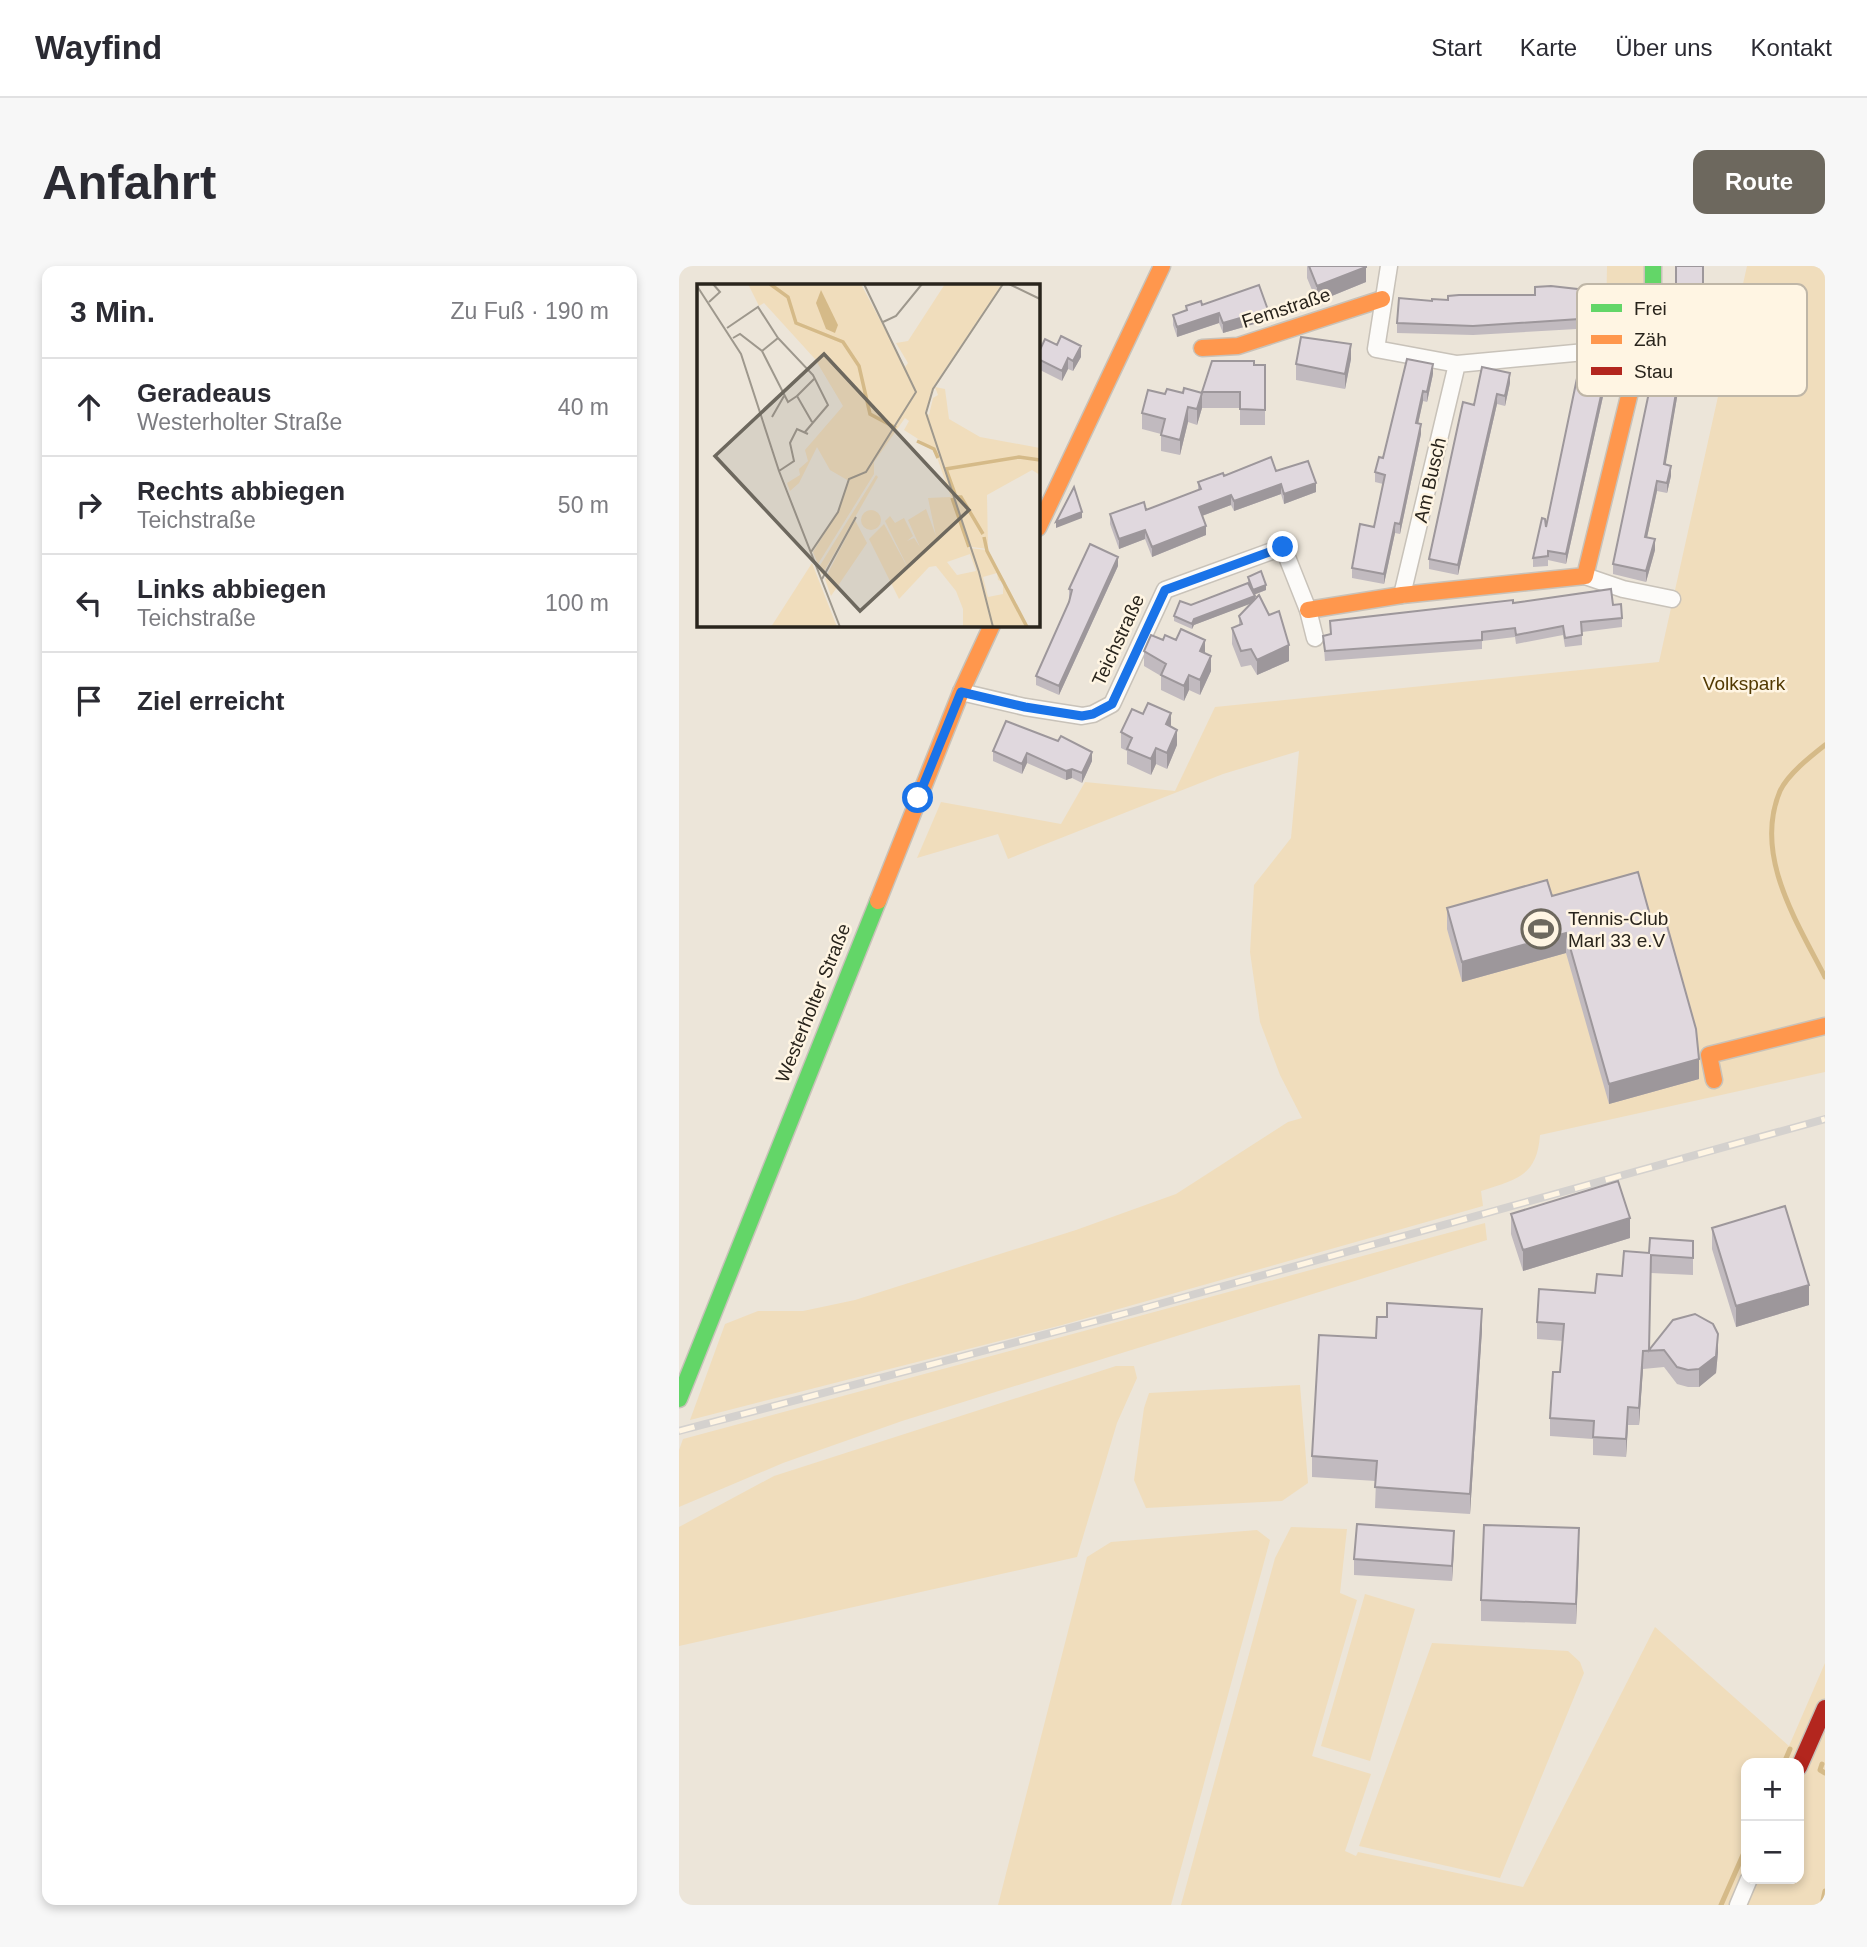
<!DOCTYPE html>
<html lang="de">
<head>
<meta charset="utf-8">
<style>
	body { margin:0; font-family:Arial,sans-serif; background:#f7f7f7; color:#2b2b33 }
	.controls { position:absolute; right:21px; bottom:21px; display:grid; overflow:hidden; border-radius:14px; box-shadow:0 4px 10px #0003 }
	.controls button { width:63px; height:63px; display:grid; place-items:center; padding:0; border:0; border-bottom:2px solid #e1e1e2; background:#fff; color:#2b2b33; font:35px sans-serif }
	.stop { position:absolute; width:21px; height:21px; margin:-16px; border:5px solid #1a73e8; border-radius:50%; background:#fff }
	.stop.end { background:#1a73e8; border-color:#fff; box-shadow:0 2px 7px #0008 }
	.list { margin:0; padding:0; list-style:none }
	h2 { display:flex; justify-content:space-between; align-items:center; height:91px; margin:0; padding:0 28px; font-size:30px }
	h2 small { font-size:23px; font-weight:400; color:#7c7c81 }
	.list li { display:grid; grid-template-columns:46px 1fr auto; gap:21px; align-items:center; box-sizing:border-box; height:98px; padding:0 28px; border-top:2px solid #e1e1e2 }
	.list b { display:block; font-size:26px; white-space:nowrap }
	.list p { margin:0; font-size:23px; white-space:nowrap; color:#7c7c81 }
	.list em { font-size:23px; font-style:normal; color:#7c7c81 }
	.icon { flex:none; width:38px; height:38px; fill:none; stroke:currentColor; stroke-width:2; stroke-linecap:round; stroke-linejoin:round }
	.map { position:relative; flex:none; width:1146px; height:1639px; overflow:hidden; border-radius:14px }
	header { display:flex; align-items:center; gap:42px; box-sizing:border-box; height:98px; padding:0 35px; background:#fff; border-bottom:2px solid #e1e1e2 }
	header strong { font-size:33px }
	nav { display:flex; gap:38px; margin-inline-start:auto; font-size:24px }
	.intro { display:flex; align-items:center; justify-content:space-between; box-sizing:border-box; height:168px; padding:0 42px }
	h1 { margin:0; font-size:49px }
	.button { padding:18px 32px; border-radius:14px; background:#6d685e; color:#fff; font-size:24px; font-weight:700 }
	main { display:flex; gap:42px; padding:0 42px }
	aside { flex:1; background:#fff; border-radius:14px; box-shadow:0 4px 10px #0003 }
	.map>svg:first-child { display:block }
	.green { fill:#f0ddbc; fill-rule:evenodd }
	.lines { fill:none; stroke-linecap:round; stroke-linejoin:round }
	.stream { stroke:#d5ba88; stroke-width:5 }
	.street-casing { stroke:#c8c2b9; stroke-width:19 }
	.fast-casing { stroke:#c8c2b9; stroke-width:19 }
	.slow-casing { stroke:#c8c2b9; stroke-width:19 }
	.jam-casing { stroke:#c8c2b9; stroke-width:19 }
	.street { stroke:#fcfbf9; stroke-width:16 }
	.fast { stroke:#63d668; stroke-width:16 }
	.slow { stroke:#ff974d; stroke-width:16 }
	.jam { stroke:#b3261e; stroke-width:16 }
	.rail-casing { stroke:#d4d1ce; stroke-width:8 }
	.rail { stroke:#fff5e3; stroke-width:5; stroke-dasharray:16; stroke-linecap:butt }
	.wall { fill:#c1babf }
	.shaded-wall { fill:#9d979b }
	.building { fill:#e0d8de; stroke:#9d979b; stroke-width:2 }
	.route { stroke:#1a73e8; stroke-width:9 }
	.labels { text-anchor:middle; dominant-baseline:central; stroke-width:5; stroke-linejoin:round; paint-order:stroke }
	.street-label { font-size:19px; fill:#29241c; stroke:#fff5e3 }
	.park-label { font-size:19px; fill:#523902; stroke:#fff5e3 }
	.poi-label { font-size:19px; fill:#29241c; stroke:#fff5e3; text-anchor:start }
	.inset-river { fill:none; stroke:#d5ba88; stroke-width:3.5 }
	.inset-road { fill:none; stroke:#9e988d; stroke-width:2 }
	.view { fill:#6d685e; fill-opacity:0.15; stroke:#6d685e; stroke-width:3.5 }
	.inset-edge { fill:none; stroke:#29241c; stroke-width:3.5 }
	.key { fill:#fff5e3; stroke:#bfb6a7; stroke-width:2 }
	.key-label { font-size:19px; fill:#29241c }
</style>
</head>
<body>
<header>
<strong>Wayfind</strong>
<nav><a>Start</a><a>Karte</a><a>Über uns</a><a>Kontakt</a></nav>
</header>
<div class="intro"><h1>Anfahrt</h1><a class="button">Route</a></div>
<main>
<aside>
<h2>3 Min.<small>Zu Fuß · 190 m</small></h2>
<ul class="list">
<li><svg class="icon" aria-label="ahead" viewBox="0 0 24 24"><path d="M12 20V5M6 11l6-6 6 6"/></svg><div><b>Geradeaus</b><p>Westerholter Straße</p></div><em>40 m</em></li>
<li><svg class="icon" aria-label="right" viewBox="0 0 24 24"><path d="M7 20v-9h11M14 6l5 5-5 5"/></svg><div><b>Rechts abbiegen</b><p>Teichstraße</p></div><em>50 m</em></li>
<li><svg class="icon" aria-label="left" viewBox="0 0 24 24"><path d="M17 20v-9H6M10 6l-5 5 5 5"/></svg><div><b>Links abbiegen</b><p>Teichstraße</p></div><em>100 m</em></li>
<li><svg class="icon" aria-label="arrive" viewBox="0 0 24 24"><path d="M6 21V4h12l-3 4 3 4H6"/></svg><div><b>Ziel erreicht</b></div></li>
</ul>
</aside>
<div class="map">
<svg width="1146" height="1639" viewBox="0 0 1146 1639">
	<rect width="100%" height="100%" fill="#ece5d9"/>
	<path class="green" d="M928,0H968V54L927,56Z
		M1068,0H1146V806L861,869C858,911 837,913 802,925L804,940L383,1059L11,1154L46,1058L79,1045H124L176,1034L397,964L497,928L609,856L623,852L601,809L581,756L571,686L575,619L612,572L620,485L544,508L329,593L319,568L238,592L262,536L382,558L406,516L496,525L536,441L980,396Z
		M806,957L808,974L223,1155L104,1197L0,1241V1184L4,1173Z
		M437,1100H455L458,1112L438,1157L398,1291L0,1380V1261L95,1210Z
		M621,1119L629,1217L603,1235L467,1242L455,1214L465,1142L470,1127Z
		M612,1261L668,1263L661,1327L678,1334L633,1490L692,1508L666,1585L677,1590L679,1586L844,1621L976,1361L1110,1480L1146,1397V1639H502L596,1292ZM1067,1497H1120V1613H1067Z
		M578,1264L591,1274L492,1639H319L408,1291L432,1276Z
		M686,1328L736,1343L691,1495L642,1480Z
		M753,1377L889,1385L901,1396L905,1407L821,1612L680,1580Z"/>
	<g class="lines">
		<path class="stream" d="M1146,479C1132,490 1109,508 1101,525C1074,589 1118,656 1146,711
			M1105,1497L1111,1483
			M1143,1498L1141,1504L1146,1507
			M1042,1639L1067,1582
			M1143,1639L1146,1625"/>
		<g class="street-casing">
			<path id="street" d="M710,0L697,83L778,98
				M974,64L1054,82
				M906,310L944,323L993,333
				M723,329L778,98L927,84L957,91
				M282,426L346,441L403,450L414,448L433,438L486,324L604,281L629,344L636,372
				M1059,1639L1070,1613"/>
		</g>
		<g class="fast-casing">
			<path id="fast" d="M961,85L974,64V0
				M0,1133L199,635"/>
		</g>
		<g class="slow-casing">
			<path id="slow" d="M523,82L559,80L703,33
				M359,262L483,0
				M629,344L723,329L906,310L961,85
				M199,635L282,426L313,359
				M1035,814L1030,789L1146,760"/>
		</g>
		<g class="jam-casing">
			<path id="jam" d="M1120,1501L1146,1442"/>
		</g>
		<use href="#street" class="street"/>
		<use href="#fast" class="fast"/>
		<use href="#slow" class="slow"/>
		<use href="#jam" class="jam"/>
		<g class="rail-casing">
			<path id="rail" d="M0,1165L455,1045L1146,853"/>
		</g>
		<use href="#rail" class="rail"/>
	</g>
	<path class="wall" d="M628,0H687V16L638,36L628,12Z
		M997,0H1024V38H1000V29H997Z
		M915,28V62L794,69L718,67V57L753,35L856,29Z
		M523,39L589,54L544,67L540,57L498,71L494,59V49L507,45V40Z
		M1004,84L997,115L999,126L986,198L992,210L988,227L978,225L968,271L976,284L967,316L934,308V298Z
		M359,88L402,91L394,105L389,103L383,115L359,103Z
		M672,93L666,123L617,114V98Z
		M575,99H586V159H561V142H523V126Z
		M754,108L748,136L744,135L739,158L742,168L721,268L716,267L705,318L673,312V302L695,261L704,218L696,216V206Z
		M929,108L887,298L869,294V300L854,301V292Z
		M831,117L826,140L818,138L779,309L750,303V293L795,139Z
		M469,124L523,142L518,159L509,156L501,189L482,185V168L463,163V147Z
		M597,205L637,226L605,238L602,228L555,245L552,239L523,250L527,269L473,291L466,273L440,283L431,258V248L467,244L519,224V216L545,210Z
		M439,300L380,429L357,419V410L390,336V323Z
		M569,311L587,324L575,329L576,333L610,395L578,409L572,399L562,401L553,378V362L560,360V350L572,337L515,359L513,363L495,355V350L512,339L569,317Z
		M834,337L934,339L943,352V361L903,366V379L886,381L884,369L837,378L836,371L803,375V383L646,395L644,370L651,369V355Z
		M465,385L526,388L532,405L521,429L510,424L505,435L482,424V410L465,400Z
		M327,455L413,495L403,517L393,512L387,514L348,497L343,508L314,495V485Z
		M492,461L498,479L488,503L477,498L472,509L448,498V485L442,482V466Z
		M873,630L974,660L1020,813L930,838L887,687L783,716L768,663V642Z
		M832,948L951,972L844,1005L832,968Z
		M1033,962L1130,1039L1057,1061L1033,983Z
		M1014,975V1009L972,1007L970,1083L1039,1086L1037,1107L1020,1121H1009L998,1118L985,1101L964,1103L960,1159H949L947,1191L914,1189V1173L871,1170V1152L881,1106L884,1075L858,1073V1056L916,1027L943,1010L970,987Z
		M803,1064L791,1248L696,1242L697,1215L633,1211V1190L697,1072Z
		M775,1280L773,1315L675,1309V1293Z
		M900,1283L897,1358L802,1355V1334Z"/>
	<path class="shaded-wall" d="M687,1V16L638,36V20Z
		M589,44V54L544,67V57Z
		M540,47V57L498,71V61Z
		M1004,74V84L995,125V115Z
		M672,78V93L666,123V108Z
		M402,80V91L394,105V95Z
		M389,92V103L383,115V105Z
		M754,98V108L748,136V126Z
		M929,98V108L887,298V288Z
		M831,107V117L826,140V130Z
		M999,115V126L985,208V198Z
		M744,125V135L737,167V157Z
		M523,127V142L518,159V143Z
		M818,128V138L779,309V299Z
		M509,141V156L501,189V174Z
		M742,158V168L721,268V258Z
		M992,200V210L988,227V217Z
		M978,215V225L966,281V271Z
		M637,217V226L605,238V228Z
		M602,218V228L555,245V235Z
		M552,229V239L520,251V241Z
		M403,246V252L377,262V256Z
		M716,257V267L705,318V308Z
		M527,260V269L473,291V281Z
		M466,264V273L440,283V273Z
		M976,273V284L967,316V305Z
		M439,291V300L380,429V420Z
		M587,319V324L574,329V324Z
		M576,330V336L515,359L513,363V358L515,353Z
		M526,374V389L521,385Z
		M610,379V395L578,409V394Z
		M532,390V405L521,429V414Z
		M510,409V424L505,435V420Z
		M492,447V463L487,458Z
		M498,464V479L488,503V487Z
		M477,482V498L472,509V493Z
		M413,486V495L403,517V507Z
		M348,487V497L343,508V498Z
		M393,503V512L387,514V505Z
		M887,667V687L783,716V696Z
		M1020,793V813L930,838V818Z
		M951,952V972L844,1005V984Z
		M1130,1019V1039L1057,1061V1040Z
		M803,1043V1064L791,1248V1228Z
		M1039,1068V1086L1037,1107L1020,1121V1103Z
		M964,1085V1103L960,1159V1142Z
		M949,1141V1159L947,1191V1173Z
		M900,1262V1283L897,1358V1338Z
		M775,1265V1280L773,1315V1300Z"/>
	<path class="building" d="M630,0H687V1L638,20Z
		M997,0H1024V28H1000V19H997Z
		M580,19L589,44L544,57L540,47L498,61L494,49L508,44L507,40L522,35L523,39Z
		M872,20L907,24V28H915V52L794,60L718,57L720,32L753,35V33L769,34V30L780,29H856V21Z
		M982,69L1004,74L995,115H999L985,198L992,200L988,217L978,215L966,271L976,273L967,305L934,298Z
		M382,70L402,80L394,95L389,92L383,105L359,93V88L366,73L378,79Z
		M622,71L672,78L666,108L617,98Z
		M728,93L754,98L748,126L744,125L737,157L742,158L721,258L716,257L705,308L673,302L681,258L695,261L706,209L696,206L700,191L704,192Z
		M902,93L929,98L887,288L869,285V290L854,292L863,252L866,253L867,261Z
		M533,95H575V99H586V144L561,143V126H523Z
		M803,101L831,107L826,130L818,128L779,299L750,293L784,136L795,139Z
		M505,122L523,127L518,143L509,141L501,174L482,169L486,153L463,147L469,124L486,128L488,123L504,127Z
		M592,191L597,205L629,195L637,217L605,228L602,218L555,235L552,229L520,241L527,260L473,281L466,264L440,273L431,248L465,236L467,244L522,223L519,216L544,207L545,210Z
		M395,221L403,246L377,256Z
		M411,278L439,291L380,420L357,410L390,336L393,324L390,323Z
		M582,305L587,319L574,324L569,311Z
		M569,317L576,330L515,353L513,358L495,350L501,335L512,339Z
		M932,323L934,339L942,338L943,352L902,356L903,369L886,372L884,360L837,369L836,362L803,366V374L646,385L644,370L652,368L651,355L834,334V337Z
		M580,329L590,349L600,345L610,379L578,394L572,383L562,385L553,362L563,358L560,350Z
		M502,363L526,374L521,385L532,390L521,414L510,409L505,420L482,409L487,398L465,385L472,369L484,374L486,369L497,374Z
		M469,437L492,447L487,458L498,464L488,487L477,482L472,493L448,483L453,472L442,466L453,443L464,448Z
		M327,455L379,475L382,470L413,486L403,507L393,503L387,505L348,487L343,498L314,485Z
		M959,606L974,660L987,656L1017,763L1020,793L930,818L887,667L783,696L768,642L868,614L873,630Z
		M939,915L951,952L844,984L832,948Z
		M1106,940L1130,1019L1057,1040L1033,962Z
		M971,972L1014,975V992L972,989L970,1084L994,1054L1016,1048L1034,1058L1039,1068L1037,1090L1020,1103L1009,1104L998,1101L985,1084L964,1085L960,1142L949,1141L947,1173L914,1171L915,1155L871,1152L874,1106H881L885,1058L858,1056L860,1023L916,1027L918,1008L943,1010L945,985L970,987Z
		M708,1037L803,1043L791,1228L696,1221L698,1195L633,1190L640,1069L697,1072L698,1051H708Z
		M678,1258L775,1265L773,1300L675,1293Z
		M805,1259L900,1262L897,1338L802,1334Z"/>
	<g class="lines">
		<path class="route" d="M239,532L282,426L346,441L403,450L414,448L433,438L486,324L604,281"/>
	</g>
	<defs>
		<g id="stadium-ring" transform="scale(2.0125)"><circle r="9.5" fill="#fff5e3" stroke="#6d685e" stroke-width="1.5"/><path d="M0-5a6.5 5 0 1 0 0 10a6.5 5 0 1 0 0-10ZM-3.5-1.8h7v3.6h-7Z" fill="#6d685e"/></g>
	</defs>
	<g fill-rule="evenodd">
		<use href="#stadium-ring" x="862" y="663"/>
	</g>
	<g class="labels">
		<g class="street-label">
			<text transform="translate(607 42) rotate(-18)">Femstraße</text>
			<text transform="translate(751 214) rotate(-77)">Am Busch</text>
			<text transform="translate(439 374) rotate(-65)">Teichstraße</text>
			<text transform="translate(134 737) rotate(-68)">Westerholter Straße</text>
		</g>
		<g class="park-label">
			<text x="1065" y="417">Volkspark</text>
		</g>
		<g class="poi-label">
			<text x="889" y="652">Tennis-Club<tspan x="889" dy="22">Marl 33 e.V</tspan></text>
		</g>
	</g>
	<g transform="translate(18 18)">
		<rect width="343" height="343" fill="#ece5d9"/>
		<path d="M51,0H164L208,83L211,79L199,59L211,57L248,0H305L236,103L228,129L232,131L236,114L241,111L238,103L248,105L252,135L283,153L343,164V191L335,186L290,211L291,265L275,263L265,245L272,264L289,266L309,299L301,296L300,289L286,293L291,313L306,310V302L312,305L331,343H266V325L259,307L239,282L232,283L202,315L172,255L187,240L214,290L188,237L193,232L198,239L207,234L216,252L210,257L217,254L223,263L211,236L229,225L239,252L231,214L254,213L237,165L207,146L212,137L208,134L177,178V190L121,280L116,268L141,228L152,197L133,186L120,163L102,199L93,207L90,199L103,191L102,185L111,177L108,166L146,122L118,75L67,19L62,22ZM273,270L279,287L260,291L250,278ZM179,191L181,193L125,291L122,283ZM164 236a10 10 0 1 1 20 0a10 10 0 1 1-20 0ZM158,236L170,259L134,312L128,295ZM115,279L140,343H74Z" fill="#f0ddbc" fill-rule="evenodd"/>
		<path d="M124,6L141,41L138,49L129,45L119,19Z" fill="#d5ba88"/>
		<path class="inset-river" d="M73,0L91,13L99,39L146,58L162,82L173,130L199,144M220,157L237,165L241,174M258,210L249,185L322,173L343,176M259,213H264L286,250M255,214L272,263M287,253L290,267L330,343"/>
		<path class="inset-road" d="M312,0L343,15M0,2L44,70L82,187L143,343M12,18L23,8L16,0M186,38L199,32L225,0M30,44L61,23L81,54L65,67M36,54L43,50L65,67L91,118L100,112M81,54L116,91L131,121L108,148M75,133L87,112M115,138L100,112L117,95M82,187L97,177L93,159L100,145L111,150M114,268L141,228L152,195L169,188L219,108L167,0M125,295L159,233M296,343L282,288L229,129L236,105L306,0"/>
		<path class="view" d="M127,70L272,226L163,327L18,172Z"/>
		<rect width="343" height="343" class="inset-edge"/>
	</g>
	<rect x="898" y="18" width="230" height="112" rx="10" class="key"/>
	<rect x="912" y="38" width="31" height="8" fill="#63d668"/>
	<rect x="912" y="69" width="31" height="9" fill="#ff974d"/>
	<rect x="912" y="101" width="31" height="8" fill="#b3261e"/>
	<g class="key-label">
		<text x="955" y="49">Frei</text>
		<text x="955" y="80">Zäh</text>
		<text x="955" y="112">Stau</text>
	</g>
</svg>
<div class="controls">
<button>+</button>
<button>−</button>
</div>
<div class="stop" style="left:239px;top:532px"></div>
<div class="stop end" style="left:604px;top:281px"></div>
</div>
</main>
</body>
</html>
